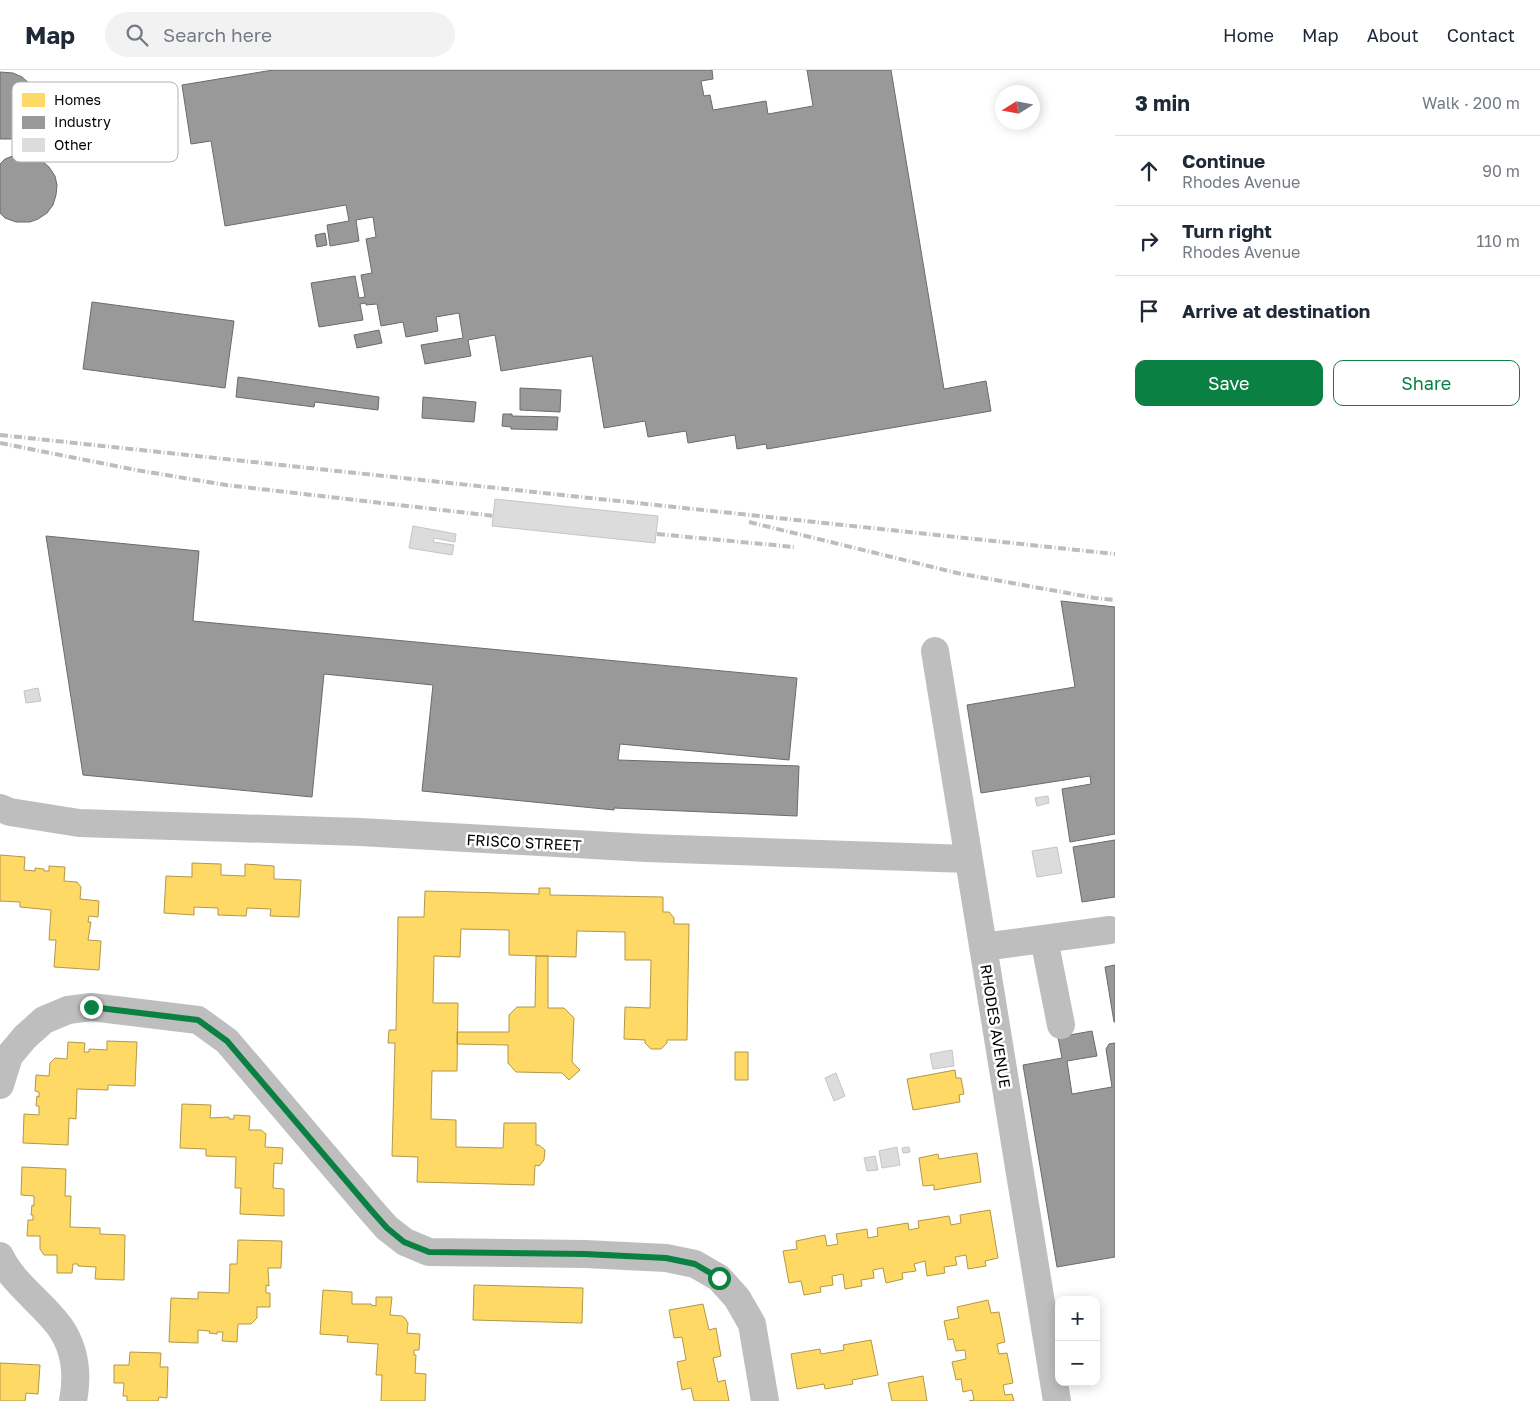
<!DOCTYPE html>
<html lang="en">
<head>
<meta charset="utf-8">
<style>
	body { margin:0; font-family:"Golos Text",sans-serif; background:#f2f2f3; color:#1f2937 }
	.controls { position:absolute; right:15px; bottom:15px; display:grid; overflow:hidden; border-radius:10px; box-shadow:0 2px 12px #0003 }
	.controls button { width:45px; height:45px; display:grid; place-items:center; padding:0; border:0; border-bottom:1px solid #e0e1e3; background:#fff; color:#1f2937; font:25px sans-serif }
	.compass { position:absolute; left:995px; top:15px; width:45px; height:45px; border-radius:50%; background:#fff; box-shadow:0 2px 12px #0003; rotate:259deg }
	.stop { position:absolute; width:15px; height:15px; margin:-11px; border:4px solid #0b8043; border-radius:50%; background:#fff }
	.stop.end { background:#0b8043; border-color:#fff; box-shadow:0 1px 5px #0008 }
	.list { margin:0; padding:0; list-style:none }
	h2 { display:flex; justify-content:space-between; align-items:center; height:65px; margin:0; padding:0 20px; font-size:21px }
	h2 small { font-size:16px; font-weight:400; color:#747a83 }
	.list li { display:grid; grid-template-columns:32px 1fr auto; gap:15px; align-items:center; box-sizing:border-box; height:70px; padding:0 20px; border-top:1px solid #e0e1e3 }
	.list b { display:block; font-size:19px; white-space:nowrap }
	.list p { margin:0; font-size:16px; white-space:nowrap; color:#747a83 }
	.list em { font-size:16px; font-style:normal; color:#747a83 }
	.actions { display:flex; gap:10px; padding:15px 20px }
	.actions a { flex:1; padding:11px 0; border:1px solid #0b8043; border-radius:10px; text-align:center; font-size:18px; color:#0b8043 }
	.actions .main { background:#0b8043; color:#fff }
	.icon { flex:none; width:28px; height:28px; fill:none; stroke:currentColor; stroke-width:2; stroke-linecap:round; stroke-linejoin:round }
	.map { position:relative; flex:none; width:1115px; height:1331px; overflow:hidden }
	header { display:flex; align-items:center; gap:30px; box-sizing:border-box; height:70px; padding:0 25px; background:#fff; border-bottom:1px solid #e0e1e3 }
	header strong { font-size:24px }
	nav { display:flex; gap:28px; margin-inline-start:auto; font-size:18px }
	.search { width:350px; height:45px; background:#f2f2f3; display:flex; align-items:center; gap:12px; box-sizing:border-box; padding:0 18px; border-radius:28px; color:#747a83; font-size:19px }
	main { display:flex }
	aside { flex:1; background:#fff }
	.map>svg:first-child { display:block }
	.homes { fill:#ffd966; stroke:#b29847 }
	.industry { fill:#999; stroke:#6b6b6b }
	.building { fill:#dcdcdc; stroke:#c5c5c5 }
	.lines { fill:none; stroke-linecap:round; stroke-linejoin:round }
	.minor { stroke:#bebebe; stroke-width:28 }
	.rail { stroke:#bdbdbd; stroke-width:4; stroke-dasharray:8 2.5 1 2.5; stroke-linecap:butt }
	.route { stroke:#0b8043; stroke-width:6 }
	.labels { text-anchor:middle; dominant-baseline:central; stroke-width:5; stroke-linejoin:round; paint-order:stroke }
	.street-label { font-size:15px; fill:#000; stroke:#fff }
	.key { fill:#fff; stroke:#b2b2b2; stroke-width:1 }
	.key-label { font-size:14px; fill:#000 }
</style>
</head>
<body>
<header>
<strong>Map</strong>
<div class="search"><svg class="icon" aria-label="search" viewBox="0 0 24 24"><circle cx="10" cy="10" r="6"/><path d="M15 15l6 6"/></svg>Search here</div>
<nav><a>Home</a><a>Map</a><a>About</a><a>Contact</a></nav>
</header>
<main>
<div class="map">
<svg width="1115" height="1331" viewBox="0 0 1115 1331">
	<rect width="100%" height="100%" fill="#fff"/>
	<path class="homes" d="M0,785L25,787L24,800L35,801V798L44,799V801H49V796L65,797L64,811L77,812L81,817L80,829L99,831L98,847L89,846L88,852H91L88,870L101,871L99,900L54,897L56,870H49L51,840L20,837V832L0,831Z
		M192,793L221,794V805L245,806V794L274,796V809L301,810L299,847L270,846L271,839L247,838L246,846L218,845V838L194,837V845L164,843L166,806L192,807Z
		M539,818H550V825L663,827V842H669L674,848V854H689L687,970H667V973L661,979H651L645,973V970L624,969L625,937L650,938L651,890H625V862L577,861L576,887L509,885V860L461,859L460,887L434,886L433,933H458L457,1001H432L431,1049L456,1050V1077L503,1078L504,1053H536V1075H539L545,1080L544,1090L539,1096L535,1095L534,1115L417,1112L418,1087L392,1086L395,973H388L389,960H396L398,847H424L425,821L539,824Z
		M536,886H548V938H564L574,948L572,992L580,1000L569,1010L562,1003L516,1002L508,993V975L457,974V962H509V945L517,937H535Z
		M107,971L137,972L135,1016L108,1015V1020L77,1019L76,1049L69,1048L68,1075L23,1073L24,1044L39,1045V1036H36L37,1026L39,1027V1022L35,1021L36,1005L49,1006L50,993L55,988L67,989L68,972L85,973L84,982H89V979L107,980Z
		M735,982H748V1010H735Z
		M955,1000L956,1008H961L964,1024L959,1025L960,1032L913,1040L907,1009Z
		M182,1034L211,1035L210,1048L229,1047V1049H234V1045L250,1046L249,1060H261L266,1064L265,1077L283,1078L282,1094L274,1093L273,1118L284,1119V1146L240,1144L241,1118H235L236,1087L206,1086V1079L180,1078Z
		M977,1083L981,1112L934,1120V1115L923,1116L919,1088L938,1084L939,1089Z
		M22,1097L66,1099L65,1126H71L70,1157L100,1158V1164L125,1165L124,1210L95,1209L96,1197L78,1196V1194H73L72,1203H57V1185H44L40,1179V1166H27L28,1150H33V1145H31L32,1135L34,1136V1126L21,1125Z
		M990,1140L998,1188L985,1191L986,1196L968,1199L966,1185L955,1187L957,1195L944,1197L945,1203L927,1206L925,1191L914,1194L916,1201L902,1203L903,1209L886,1213L883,1198L873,1200L874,1208L861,1210L862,1216L845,1219L843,1204L832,1206L833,1215L820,1217L821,1222L804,1225L801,1211L789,1213L783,1181L797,1179L796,1171L825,1165L827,1176L838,1174L836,1164L867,1159L868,1168L878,1166L877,1158L908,1153L909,1160L919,1158L918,1151L949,1146L951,1155L961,1153L960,1145Z
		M238,1170L282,1171L281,1198H268L269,1216L266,1215V1223H270V1237H257V1248L251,1254H238L237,1272L222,1271L223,1262H217V1264L209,1263L210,1261L198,1260V1273L169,1272L171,1228L198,1229V1222L229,1223L230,1194H237Z
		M474,1215L583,1218L582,1253L473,1250Z
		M323,1220L352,1222V1234H371V1235L376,1236V1227H392L390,1245L402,1246L405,1248L408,1253L407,1263L420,1264L419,1280H414V1285H416L415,1303L426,1304L425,1331H381L382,1305H376L378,1274L347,1272L348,1266L320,1264Z
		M988,1230L991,1243L999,1242L1005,1272L997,1274L999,1284L1007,1283L1013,1313L1003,1315L1005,1325L1012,1324L1014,1331H969L974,1330L972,1320L963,1322L961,1309L956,1310L952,1292L966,1289L965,1280L956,1281L953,1269L948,1270L944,1251L959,1248L957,1237Z
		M703,1234L709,1260L716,1258L721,1286L713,1288L718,1312L725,1310L729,1331H694L691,1318L682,1320L677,1292L686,1290L682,1267L674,1268L669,1240Z
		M871,1270L878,1305L852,1310L853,1314L825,1319L824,1314L797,1319L791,1284L820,1279L821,1284L844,1280L843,1275Z
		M130,1282L161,1283L160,1297H168L167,1328L159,1327L158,1331H127V1326H123L124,1313H114V1295H129Z
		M0,1293L40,1295L38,1324L26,1323L25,1331H0Z
		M923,1306L927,1331H892L888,1313Z"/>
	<path class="industry" d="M273,0H712L713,9L701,11L704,26L710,25L713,40L766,31L768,44L813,36L807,0H891L944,319L986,311L991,341L767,379L766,374L737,379L735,365L688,373L686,361L648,367L645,351L604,358L592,286L501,301L495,265L468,270L471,286L425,294L421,275L463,268L459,243L436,247L438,261L406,267L403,252L381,256L377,234L366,235V233L360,234L363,250L319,257L311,213L355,206L359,228L365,227L361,205L372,203L366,169L376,167L373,147L356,150L359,171L330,176L327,155L349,151L346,135L225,156L211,71L191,74L182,15Z
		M0,2L13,3L22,7L30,14L36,23L38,32L37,42L34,52L28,60L11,69H0Z
		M15,85H25L41,90L49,97L55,106L57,115L56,125L53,135L47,143L38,149L30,152H16L5,148L0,143V94L5,89Z
		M325,163L327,175L317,177L315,165Z
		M92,232L234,251L225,318L83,299Z
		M379,260L382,273L357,278L354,265Z
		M238,307L379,327L378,340L315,332L314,337L236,327Z
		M520,318L561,320L560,342L520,340Z
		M423,327L476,332L474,352L422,348Z
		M503,344H512V346L558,347L557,360L511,359V357L502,356Z
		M46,466L199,481L193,551L797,608L789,690L620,674L618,690L799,696L797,746L614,738V740L422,721L433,615L324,604L312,727L83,705Z
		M1061,531L1115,537V764L1070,772L1062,719L1091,714L1090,706L981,723L967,635L1075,617Z
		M1115,770V827L1082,832L1073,777Z
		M1115,895V952H1114L1105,897Z
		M1092,961L1097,986L1067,991L1072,1024L1112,1017L1106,979L1109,974L1115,973V1187L1057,1197L1023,995L1062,988L1058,967Z"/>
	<path class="building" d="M495,429L658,446L655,473L492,456Z
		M413,456L456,464L455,472L434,468L433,472L454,475L452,485L409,478Z
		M38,618L41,631L26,633L24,621Z
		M1048,726L1049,733L1037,736L1035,728Z
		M1057,777L1062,803L1037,807L1032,781Z
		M952,980L954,996L933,999L930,984Z
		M836,1003L845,1026L834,1031L825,1008Z
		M897,1077L900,1095L882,1098L879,1081Z
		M909,1077L910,1082L903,1083L902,1078Z
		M875,1086L878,1100L867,1101L864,1088Z"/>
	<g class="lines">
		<path class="minor" d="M935,581L1057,1331
			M0,738L10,742L79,753L360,762L646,778L968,789
			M1044,869L1061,955
			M983,877L1110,860
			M0,1015L9,986L25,967L44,950L68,940L91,937L198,950L227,971L371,1140L387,1158L405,1172L429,1182L585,1184L666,1188L695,1194L719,1208L737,1228L752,1254L765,1331
			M0,1186C14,1215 43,1233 60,1257C76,1280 78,1305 73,1331"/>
		<path class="rail" d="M0,365L1115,484
			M0,373L136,400L226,415L494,446
			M749,452L957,503L1095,528L1115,530
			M657,464L794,477"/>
	</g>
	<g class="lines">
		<path class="route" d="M91,937L198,950L227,971L371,1140L387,1158L404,1172L429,1182L585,1184L666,1188L695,1194L719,1208"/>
	</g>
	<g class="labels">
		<g class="street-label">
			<text transform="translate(524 772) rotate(3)">FRISCO STREET</text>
			<text transform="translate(996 956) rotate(81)">RHODES AVENUE</text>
		</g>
	</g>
	<rect x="12" y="12" width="166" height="80" rx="8" class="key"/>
	<rect x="22" y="23" width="23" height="14" fill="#ffd966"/>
	<rect x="22" y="46" width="23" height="13" fill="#999"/>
	<rect x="22" y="68" width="23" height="14" fill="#dcdcdc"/>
	<g class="key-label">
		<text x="54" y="35">Homes</text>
		<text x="54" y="57">Industry</text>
		<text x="54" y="80">Other</text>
	</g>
</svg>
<div class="controls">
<button>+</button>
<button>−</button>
</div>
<svg class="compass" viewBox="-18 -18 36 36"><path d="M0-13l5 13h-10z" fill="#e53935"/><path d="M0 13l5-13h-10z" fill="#747a83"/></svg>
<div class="stop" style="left:719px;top:1208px"></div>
<div class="stop end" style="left:91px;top:937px"></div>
</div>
<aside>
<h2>3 min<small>Walk · 200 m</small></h2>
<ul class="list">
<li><svg class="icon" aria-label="ahead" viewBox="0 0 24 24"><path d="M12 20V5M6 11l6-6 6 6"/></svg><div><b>Continue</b><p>Rhodes Avenue</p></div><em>90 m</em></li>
<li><svg class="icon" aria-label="right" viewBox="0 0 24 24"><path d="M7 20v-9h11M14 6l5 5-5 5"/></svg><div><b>Turn right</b><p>Rhodes Avenue</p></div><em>110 m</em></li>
<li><svg class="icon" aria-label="arrive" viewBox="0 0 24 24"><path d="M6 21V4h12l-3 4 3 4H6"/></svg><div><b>Arrive at destination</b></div></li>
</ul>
<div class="actions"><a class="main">Save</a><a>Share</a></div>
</aside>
</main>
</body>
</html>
